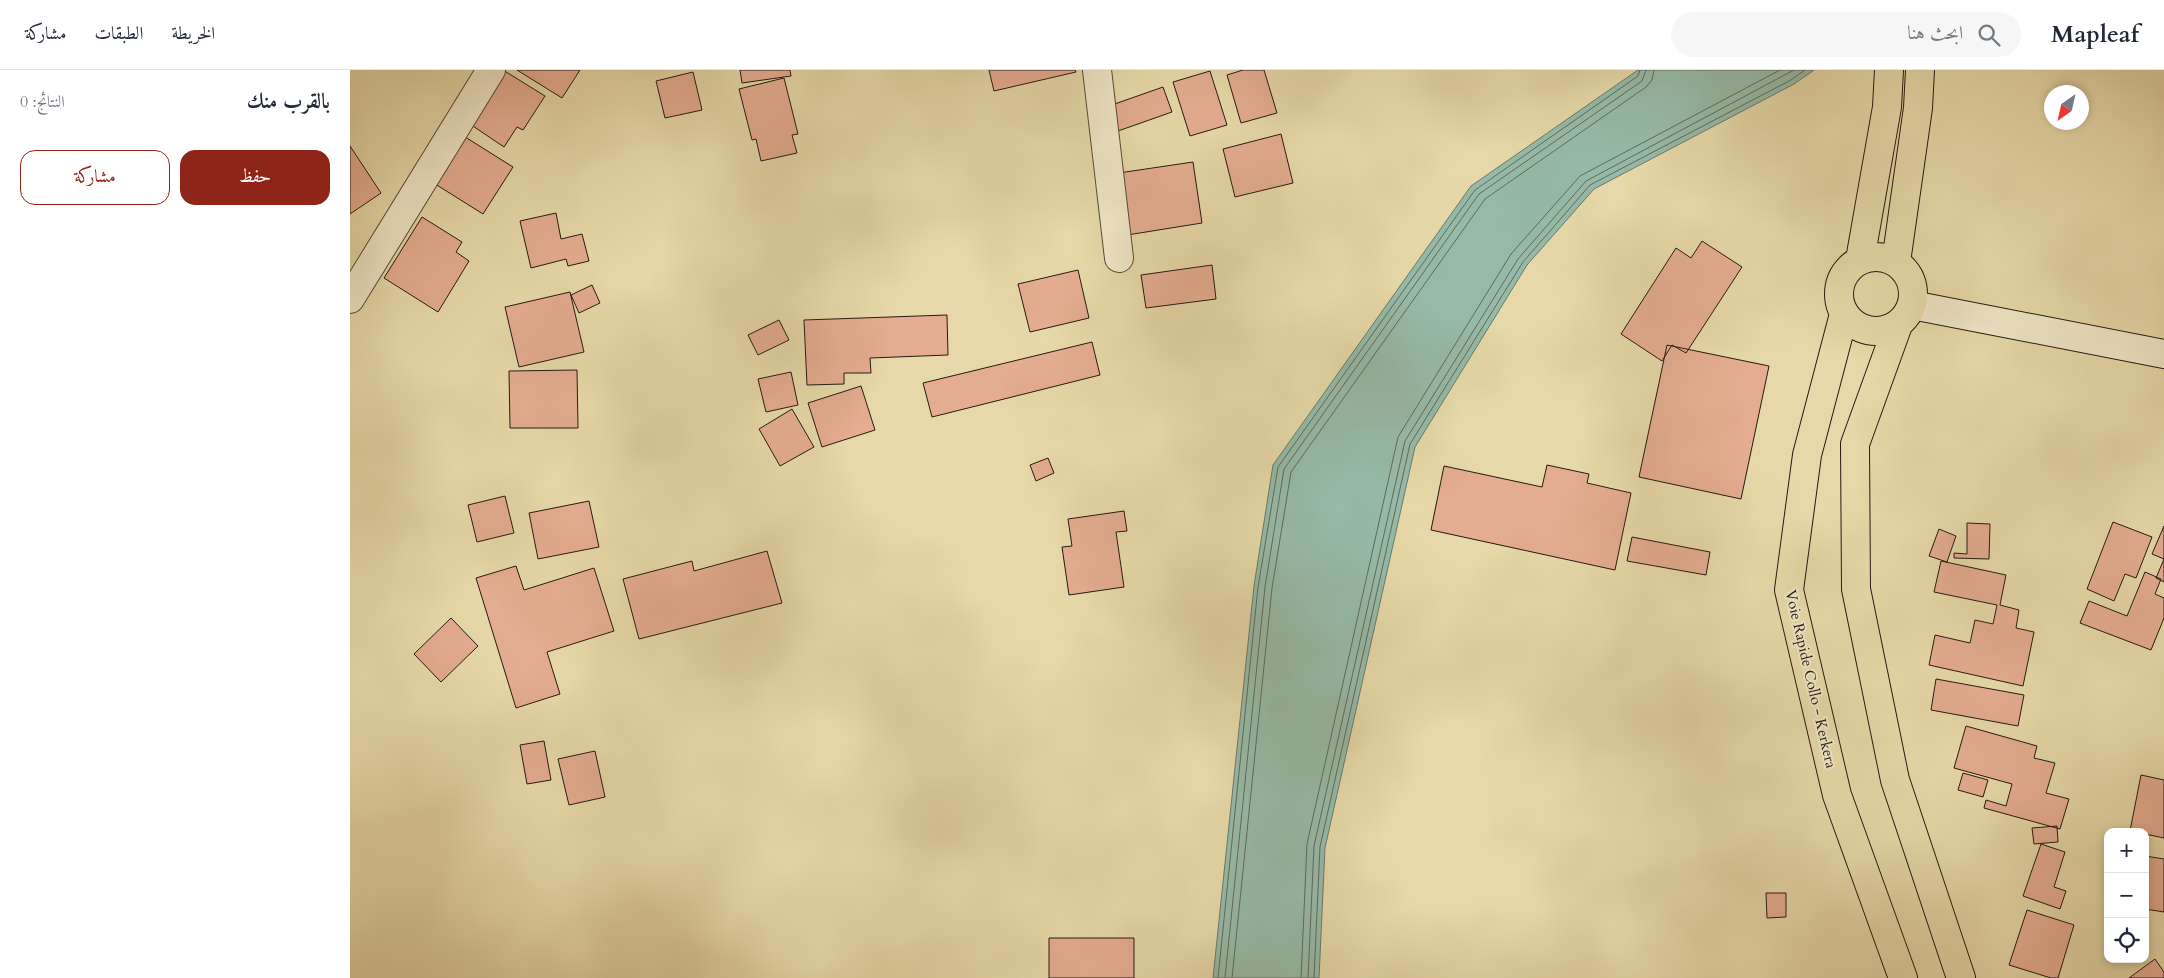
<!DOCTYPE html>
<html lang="ar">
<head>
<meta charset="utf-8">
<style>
	body { margin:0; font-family:Cardo,Amiri,serif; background:#f6f6f7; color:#1f2937; direction:rtl }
	.controls { position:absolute; right:15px; bottom:15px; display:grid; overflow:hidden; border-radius:10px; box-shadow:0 2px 8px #0003 }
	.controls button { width:45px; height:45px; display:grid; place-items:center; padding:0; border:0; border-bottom:1px solid #e0e1e3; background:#fff; color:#1f2937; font:25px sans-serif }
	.compass { position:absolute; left:1694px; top:15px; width:45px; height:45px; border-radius:50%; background:#fff; box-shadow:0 2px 8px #0003; rotate:214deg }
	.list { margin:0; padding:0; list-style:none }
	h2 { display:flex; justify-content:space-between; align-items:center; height:65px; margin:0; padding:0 20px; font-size:21px }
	h2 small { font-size:16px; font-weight:400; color:#747a83 }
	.actions { display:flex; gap:10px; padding:15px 20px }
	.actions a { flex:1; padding:11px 0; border:1px solid #8f2418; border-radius:15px; text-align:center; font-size:18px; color:#8f2418 }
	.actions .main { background:#8f2418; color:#fff }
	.icon { flex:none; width:28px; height:28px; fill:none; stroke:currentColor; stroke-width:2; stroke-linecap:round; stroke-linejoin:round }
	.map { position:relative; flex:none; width:1814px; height:908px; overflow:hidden; direction:ltr }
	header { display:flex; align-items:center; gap:30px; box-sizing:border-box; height:70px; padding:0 25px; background:#fff; border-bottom:1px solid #e0e1e3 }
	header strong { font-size:24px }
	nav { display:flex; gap:28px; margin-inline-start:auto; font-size:18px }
	.search { width:350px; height:45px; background:#f6f6f7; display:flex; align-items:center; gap:12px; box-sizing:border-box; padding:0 18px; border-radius:28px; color:#747a83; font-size:19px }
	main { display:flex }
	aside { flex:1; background:#fff }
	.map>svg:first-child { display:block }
	.water { fill:#96baa7; stroke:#697a6b }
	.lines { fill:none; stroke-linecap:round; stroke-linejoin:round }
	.shore { stroke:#5e6a5c; stroke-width:1 }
	.building { fill:#e4ac90; stroke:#261a12 }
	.minor-casing { stroke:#564a38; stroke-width:30 }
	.secondary-casing { stroke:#261a12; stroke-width:30 }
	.trunk-casing { stroke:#261a12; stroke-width:30 }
	.minor { stroke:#efe6c6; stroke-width:28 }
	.secondary { stroke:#efe6c6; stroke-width:28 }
	.trunk { stroke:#e6d8a8; stroke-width:28 }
	.labels { text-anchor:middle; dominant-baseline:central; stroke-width:4; stroke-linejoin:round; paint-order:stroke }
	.street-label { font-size:15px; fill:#261a12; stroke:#efe6c6 }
</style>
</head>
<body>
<header>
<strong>Mapleaf</strong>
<div class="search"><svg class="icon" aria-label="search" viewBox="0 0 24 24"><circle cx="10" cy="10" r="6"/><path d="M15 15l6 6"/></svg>ابحث هنا</div>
<nav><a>الخريطة</a><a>الطبقات</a><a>مشاركة</a></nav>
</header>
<main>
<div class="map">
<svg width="1814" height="908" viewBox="0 0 1814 908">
	<rect width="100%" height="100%" fill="#e6d8a8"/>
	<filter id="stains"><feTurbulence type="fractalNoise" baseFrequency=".004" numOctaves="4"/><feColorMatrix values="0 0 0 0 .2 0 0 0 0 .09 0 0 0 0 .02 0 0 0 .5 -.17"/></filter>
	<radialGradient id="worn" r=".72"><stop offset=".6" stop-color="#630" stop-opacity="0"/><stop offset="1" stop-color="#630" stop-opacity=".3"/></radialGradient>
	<path class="water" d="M1288,0H1464L1444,14L1244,119L1177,195L1065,377L975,778L969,908H863L904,516L923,395L1121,116Z"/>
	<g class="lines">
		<path class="shore" d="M868,908L908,517L928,397L1125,120L1288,6L1290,0
			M875,908L915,517L934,399L1129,124L1292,11L1296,0
			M882,908L922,518L941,402L1135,129L1296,17L1302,10L1304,0
			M951,908L957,774L1048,367L1161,184L1230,106L1430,0
			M958,908L964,776L1055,371L1168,189L1236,111L1444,0
			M964,908L970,777L1060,374L1173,192L1240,115L1441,10L1455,0"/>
	</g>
	<path class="building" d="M153,0L195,26L173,60L167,57L154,77L114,50Z
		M167,0H230L212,28Z
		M390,0H440L441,6L392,13Z
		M639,0H725L726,2L644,21Z
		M893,0H914L927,43L891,53L877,5Z
		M860,1L877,55L840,66L823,12Z
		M343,2L352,40L315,48L306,11Z
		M434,8L448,64L442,65L447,83L411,91L406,69L402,70L389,19Z
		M813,17L822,42L768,61L759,36Z
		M931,64L943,113L885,127L873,79Z
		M112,65L163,97L133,144L82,112Z
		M0,76L31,123L0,144Z
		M843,92L852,153L771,166L762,104Z
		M206,143L211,169L232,164L239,191L218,196L216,189L181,198L170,151Z
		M72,147L112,172L106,182L119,191L88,242L34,208Z
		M1352,171L1392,197L1336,283L1322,275L1312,291L1271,264L1326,178L1341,188Z
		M862,195L866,229L796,238L791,205Z
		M728,200L739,248L680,262L668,214Z
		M242,215L250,233L229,243L221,225Z
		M220,222L234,282L169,297L155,237Z
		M597,245L598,285L520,288L521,303H494V314L457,315L454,250Z
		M429,250L439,270L408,285L398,265Z
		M742,272L750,305L582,347L573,313Z
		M1317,275L1419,296L1391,429L1289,407Z
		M227,300L228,358H160L159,301Z
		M441,302L448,335L416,342L408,309Z
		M511,316L525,360L472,377L458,333Z
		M442,339L464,377L430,396L409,359Z
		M698,388L704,403L686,411L680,395Z
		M1197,395L1239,404L1237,413L1281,423L1265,500L1081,460L1094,396L1192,417Z
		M155,426L164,463L127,472L118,435Z
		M239,431L249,477L188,489L179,443Z
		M774,441L777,461L766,462L774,517L719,525L712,477L722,476L718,449Z
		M1763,452L1802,467L1786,508L1775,504L1764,531L1737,519Z
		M1617,453L1640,454L1639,489L1604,488V483L1617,484Z
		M1814,456V512L1806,508L1814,489L1802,484Z
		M1589,459L1606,466L1597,492L1579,486Z
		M1282,467L1360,482L1356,505L1277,491Z
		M417,481L432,533L289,569L273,509L342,491L344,501Z
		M1591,491L1656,505L1650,535L1669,540L1666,558L1684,562L1673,616L1579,595L1585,565L1620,573L1625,550L1643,554L1647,535L1584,522Z
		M166,496L174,520L244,498L264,561L197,582L210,624L166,638L126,508Z
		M1795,502L1811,509L1805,524L1814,528V548L1801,580L1730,553L1739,531L1777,546Z
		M101,548L128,576L91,612L64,584Z
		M1586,609L1674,625L1668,656L1581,640Z
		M1616,656L1687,676L1684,688L1705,693L1696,723L1719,729L1710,759L1634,738L1636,730L1656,736L1662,714L1604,698Z
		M194,671L201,710L177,714L170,675Z
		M245,681L255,727L219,735L208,689Z
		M1613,703L1638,710L1633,727L1608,720Z
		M1791,705L1814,710V768L1795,764V762L1780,761Z
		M1707,756L1708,772L1684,774L1682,758Z
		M1691,774L1715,782L1704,817L1716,821L1710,839L1673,826Z
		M1795,786L1814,789V842L1795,839Z
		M1416,823H1436V847L1417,848Z
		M1677,840L1724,855L1708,908H1701L1659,895Z
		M699,868H784V908H699Z
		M1805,889L1814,902V908H1779Z"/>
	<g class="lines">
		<g class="minor-casing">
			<path id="minor" d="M747,0L769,188
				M0,229L141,0"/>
		</g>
		<g class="secondary-casing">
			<path id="secondary" d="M1562,235L1814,284"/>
		</g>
		<g class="trunk-casing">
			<path id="trunk" d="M1489 224a37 37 0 1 1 74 0a37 37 0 1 1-74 0Z
				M1510,190L1537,37L1539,0
				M1546,192L1568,38L1570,0
				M1494,244L1457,385L1439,520L1487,725L1553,908
				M1548,255L1505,374L1506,519L1545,710L1611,908"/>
		</g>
		<use href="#minor" class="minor"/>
		<use href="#secondary" class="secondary"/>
		<use href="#trunk" class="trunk"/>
	</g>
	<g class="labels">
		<g class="street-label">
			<text transform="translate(1461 609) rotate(77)">Voie Rapide Collo - Kerkera</text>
		</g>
	</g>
	<rect width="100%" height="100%" filter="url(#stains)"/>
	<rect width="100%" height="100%" fill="url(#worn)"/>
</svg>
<div class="controls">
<button>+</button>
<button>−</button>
<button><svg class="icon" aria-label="locate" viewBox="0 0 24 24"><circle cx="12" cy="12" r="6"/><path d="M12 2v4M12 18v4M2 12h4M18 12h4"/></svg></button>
</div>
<svg class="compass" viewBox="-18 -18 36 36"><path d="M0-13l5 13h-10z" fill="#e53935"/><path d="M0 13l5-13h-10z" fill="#747a83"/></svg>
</div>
<aside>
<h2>بالقرب منك<small>النتائج: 0</small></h2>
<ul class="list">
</ul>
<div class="actions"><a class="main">حفظ</a><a>مشاركة</a></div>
</aside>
</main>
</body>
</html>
